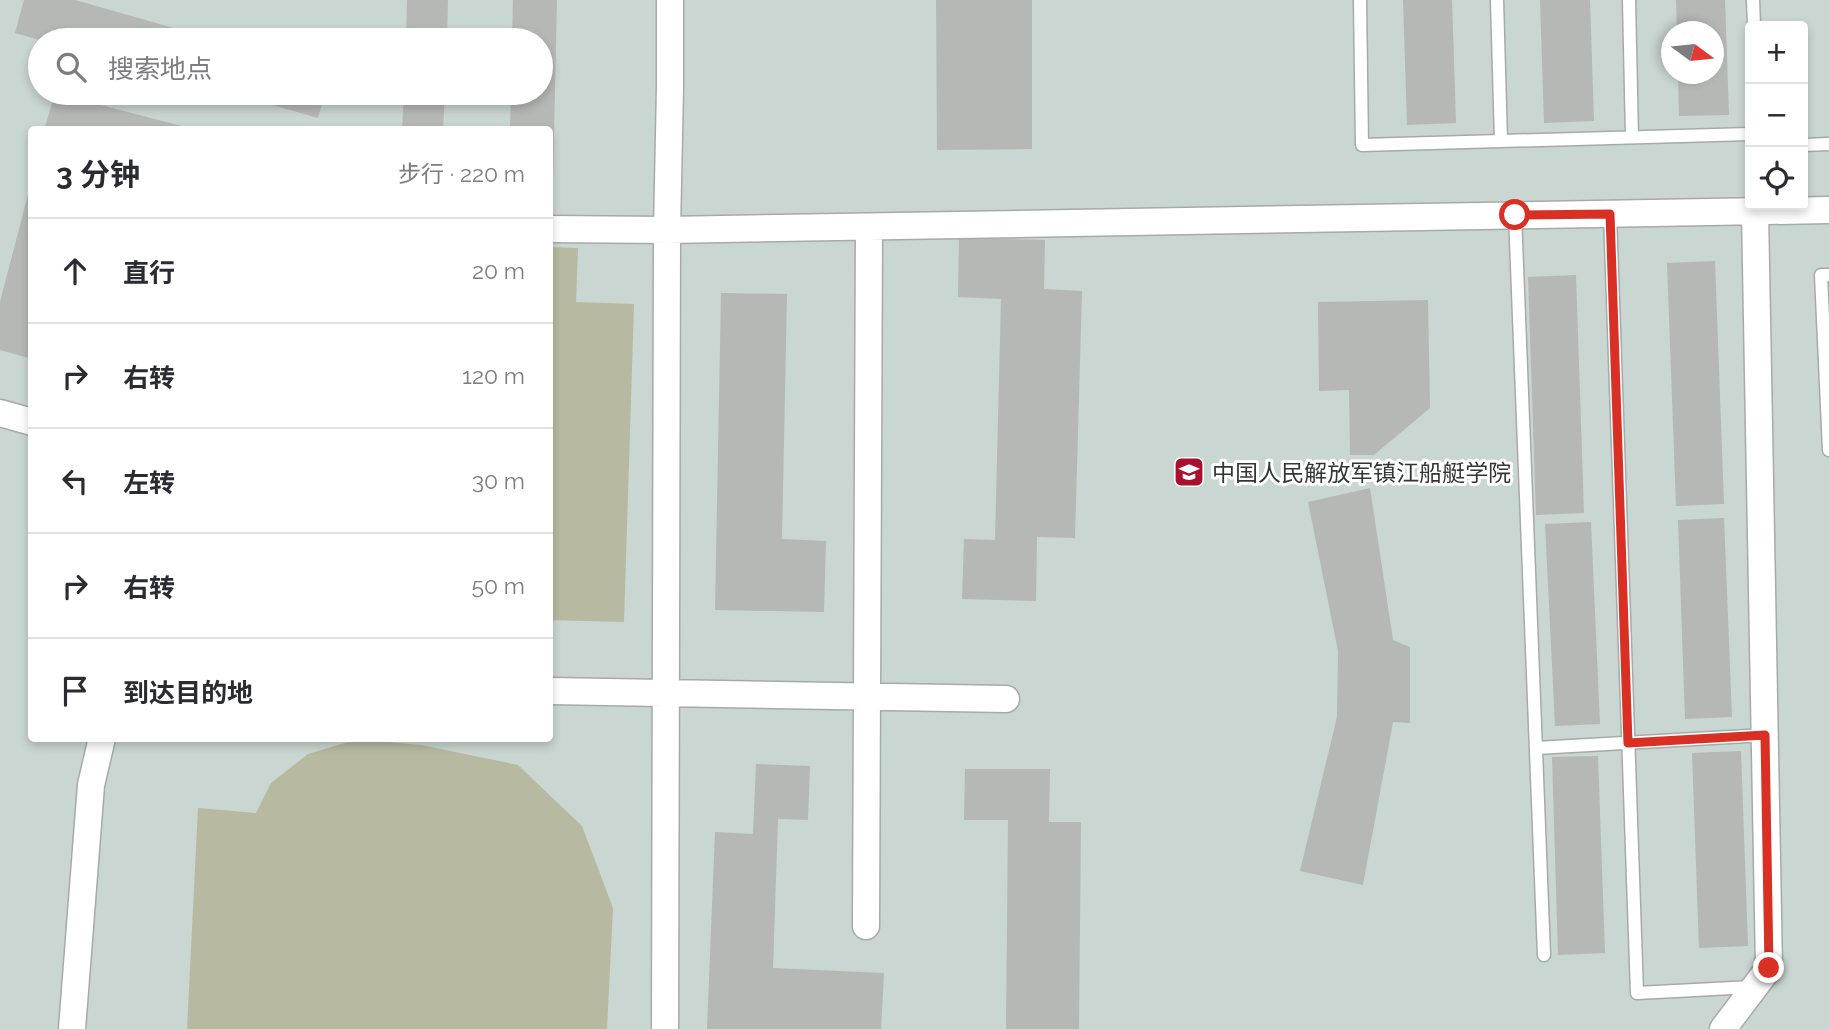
<!DOCTYPE html>
<html lang="zh">
<head>
<meta charset="utf-8">
<style>
	body { margin:0; font-family:Raleway,"Noto Sans SC",sans-serif; background:#f7f7f7; color:#2b2b33 }
	.controls { position:absolute; right:21px; top:21px; display:grid; overflow:hidden; border-radius:7px; box-shadow:0 4px 10px #0003 }
	.controls button { width:63px; height:63px; display:grid; place-items:center; padding:0; border:0; border-bottom:2px solid #e1e1e2; background:#fff; color:#2b2b33; font:35px sans-serif }
	.compass { position:absolute; left:1661px; top:21px; width:63px; height:63px; border-radius:50%; background:#fff; box-shadow:0 4px 10px #0003; rotate:105deg }
	.stop { position:absolute; width:21px; height:21px; margin:-16px; border:5px solid #d93025; border-radius:50%; background:#fff }
	.stop.end { background:#d93025; border-color:#fff; box-shadow:0 2px 7px #0008 }
	.list { margin:0; padding:0; list-style:none }
	h2 { display:flex; justify-content:space-between; align-items:center; height:91px; margin:0; padding:0 28px; font-size:30px }
	h2 small { font-size:23px; font-weight:400; color:#7c7c81 }
	.list li { display:grid; grid-template-columns:46px 1fr auto; gap:21px; align-items:center; box-sizing:border-box; height:105px; padding:0 28px; border-top:2px solid #e1e1e2 }
	.list b { display:block; font-size:26px; white-space:nowrap }
	.list em { font-size:23px; font-style:normal; color:#7c7c81 }
	.icon { flex:none; width:38px; height:38px; fill:none; stroke:currentColor; stroke-width:2; stroke-linecap:round; stroke-linejoin:round }
	.map { position:relative; flex:none; width:1829px; height:1029px; overflow:hidden }
	.search { position:absolute; background:#fff; box-shadow:0 4px 10px #0003; left:28px; top:28px; width:525px; height:77px; display:flex; align-items:center; gap:18px; box-sizing:border-box; padding:0 24px; border-radius:38px; color:#7c7c81; font-size:26px }
	.panel { position:absolute; background:#fff; box-shadow:0 4px 10px #0003; left:28px; top:126px; width:525px; height:616px; border-radius:7px }
	.map>svg:first-child { display:block }
	.built { fill:#cad6d1; fill-rule:evenodd }
	.green { fill:#b7b9a1 }
	.building { fill:#b5b8b4 }
	.lines { fill:none; stroke-linecap:round; stroke-linejoin:round }
	.service-casing { stroke:#a6aaa9; stroke-width:15 }
	.minor-casing { stroke:#a6aaa9; stroke-width:29 }
	.service { stroke:#fff; stroke-width:12 }
	.minor { stroke:#fff; stroke-width:26 }
	.route { stroke:#d93025; stroke-width:9 }
	.labels { text-anchor:middle; dominant-baseline:central; stroke-width:6; stroke-linejoin:round; paint-order:stroke }
	.poi-label { font-size:23px; fill:#333534; stroke:#fff; text-anchor:start }
</style>
</head>
<body>
<div class="map">
<svg width="1829" height="1029" viewBox="0 0 1829 1029">
	<rect width="100%" height="100%" fill="#dde2e0"/>
	<path class="built" d="M0,0H1829V1029H0ZM1750,26H1803V205H1750ZM1672,32H1714V74H1672ZM40,40H541V93H40ZM32,130H550V738H32Z"/>
	<path class="green" d="M550,247L578,248L576,302L634,304L624,622L550,620Z
		M358,739L421,745L518,765L582,826L613,908L607,1029H187L198,808L256,813L271,783L308,754Z"/>
	<path class="building" d="M24,0H75L216,40H39L15,33Z
		M407,0H448L447,40H406Z
		M513,0H557L553,178L550,177V130H510L511,93H541V40H512Z
		M936,0H1032V149L937,150Z
		M1403,0H1452L1456,123L1407,125Z
		M1540,0H1590L1594,121L1544,123Z
		M1676,0H1725L1729,115L1679,116L1678,74H1714V32H1677Z
		M55,93L193,129V130H44Z
		M230,93H325L318,118Z
		M404,93H445L443,130H402Z
		M31,183L32,184V359L0,350V302Z
		M959,238L1045,240L1044,289L1082,291L1075,538L1037,537L1036,601L962,599L964,539L995,540L1001,299L958,297Z
		M1715,261L1724,504L1676,506L1667,263Z
		M1576,275L1584,513L1536,515L1528,277Z
		M721,293L787,294L782,539L826,541L824,612L715,610Z
		M1428,300L1430,408L1374,455H1350L1349,390L1319,391L1318,302Z
		M1370,488L1393,640L1410,647V723L1393,722L1363,885L1300,871L1337,717L1338,651L1308,502Z
		M1724,518L1732,717L1685,719L1678,520Z
		M1591,522L1600,724L1555,726L1545,524Z
		M1741,751L1748,946L1699,948L1692,753Z
		M1598,756L1605,953L1558,955L1552,757Z
		M756,764L810,766L808,820L778,819L773,968L884,973L881,1029H707L715,832L753,834Z
		M965,769H1050L1049,822H1081L1079,1029H1006L1008,820H964Z"/>
	<g class="lines">
		<g class="service-casing">
			<path id="service" d="M1360,0L1362,145L1750,134
				M1497,0L1501,141
				M1629,0L1632,137
				M1753,0L1754,26
				M1803,145L1829,144
				M1610,214L1637,993L1752,987
				M1515,215L1544,955
				M1829,275H1821L1829,450
				M1536,748L1765,735"/>
		</g>
		<g class="minor-casing">
			<path id="minor" d="M550,229L667,230L1829,210
				M0,413L32,422
				M550,691L1006,699
				M866,926L869,227
				M72,1029L91,785L102,738
				M665,1029L667,230L670,87V0
				M1723,1029L1769,968L1755,211"/>
		</g>
		<use href="#service" class="service"/>
		<use href="#minor" class="minor"/>
	</g>
	<g class="lines">
		<path class="route" d="M1515,215L1610,214L1628,743L1765,735L1769,968"/>
	</g>
	<defs>
		<g id="university-square" transform="scale(1.575)"><rect x="-9" y="-9" width="18" height="18" rx="4" fill="#a8102c" stroke="#fff"/><path d="M0-5L7-2L0 1L-7-2ZM-4 1L0 2.5L4 1V4Q0 6-4 4Z" fill="#fff"/></g>
	</defs>
	<g fill-rule="evenodd">
		<use href="#university-square" x="1189" y="472"/>
	</g>
	<g class="labels">
		<g class="poi-label">
			<text x="1212" y="472">中国人民解放军镇江船艇学院</text>
		</g>
	</g>
</svg>
<div class="controls">
<button>+</button>
<button>−</button>
<button><svg class="icon" aria-label="locate" viewBox="0 0 24 24"><circle cx="12" cy="12" r="6"/><path d="M12 2v4M12 18v4M2 12h4M18 12h4"/></svg></button>
</div>
<svg class="compass" viewBox="-18 -18 36 36"><path d="M0-13l5 13h-10z" fill="#e53935"/><path d="M0 13l5-13h-10z" fill="#7c7c81"/></svg>
<div class="stop" style="left:1515px;top:215px"></div>
<div class="stop end" style="left:1769px;top:968px"></div>
<div class="search"><svg class="icon" aria-label="search" viewBox="0 0 24 24"><circle cx="10" cy="10" r="6"/><path d="M15 15l6 6"/></svg>搜索地点</div>
<section class="panel">
<h2>3 分钟<small>步行 · 220 m</small></h2>
<ul class="list">
<li><svg class="icon" aria-label="ahead" viewBox="0 0 24 24"><path d="M12 20V5M6 11l6-6 6 6"/></svg><div><b>直行</b></div><em>20 m</em></li>
<li><svg class="icon" aria-label="right" viewBox="0 0 24 24"><path d="M7 20v-9h11M14 6l5 5-5 5"/></svg><div><b>右转</b></div><em>120 m</em></li>
<li><svg class="icon" aria-label="left" viewBox="0 0 24 24"><path d="M17 20v-9H6M10 6l-5 5 5 5"/></svg><div><b>左转</b></div><em>30 m</em></li>
<li><svg class="icon" aria-label="right" viewBox="0 0 24 24"><path d="M7 20v-9h11M14 6l5 5-5 5"/></svg><div><b>右转</b></div><em>50 m</em></li>
<li><svg class="icon" aria-label="arrive" viewBox="0 0 24 24"><path d="M6 21V4h12l-3 4 3 4H6"/></svg><div><b>到达目的地</b></div></li>
</ul>
</section>
</div>
</body>
</html>
